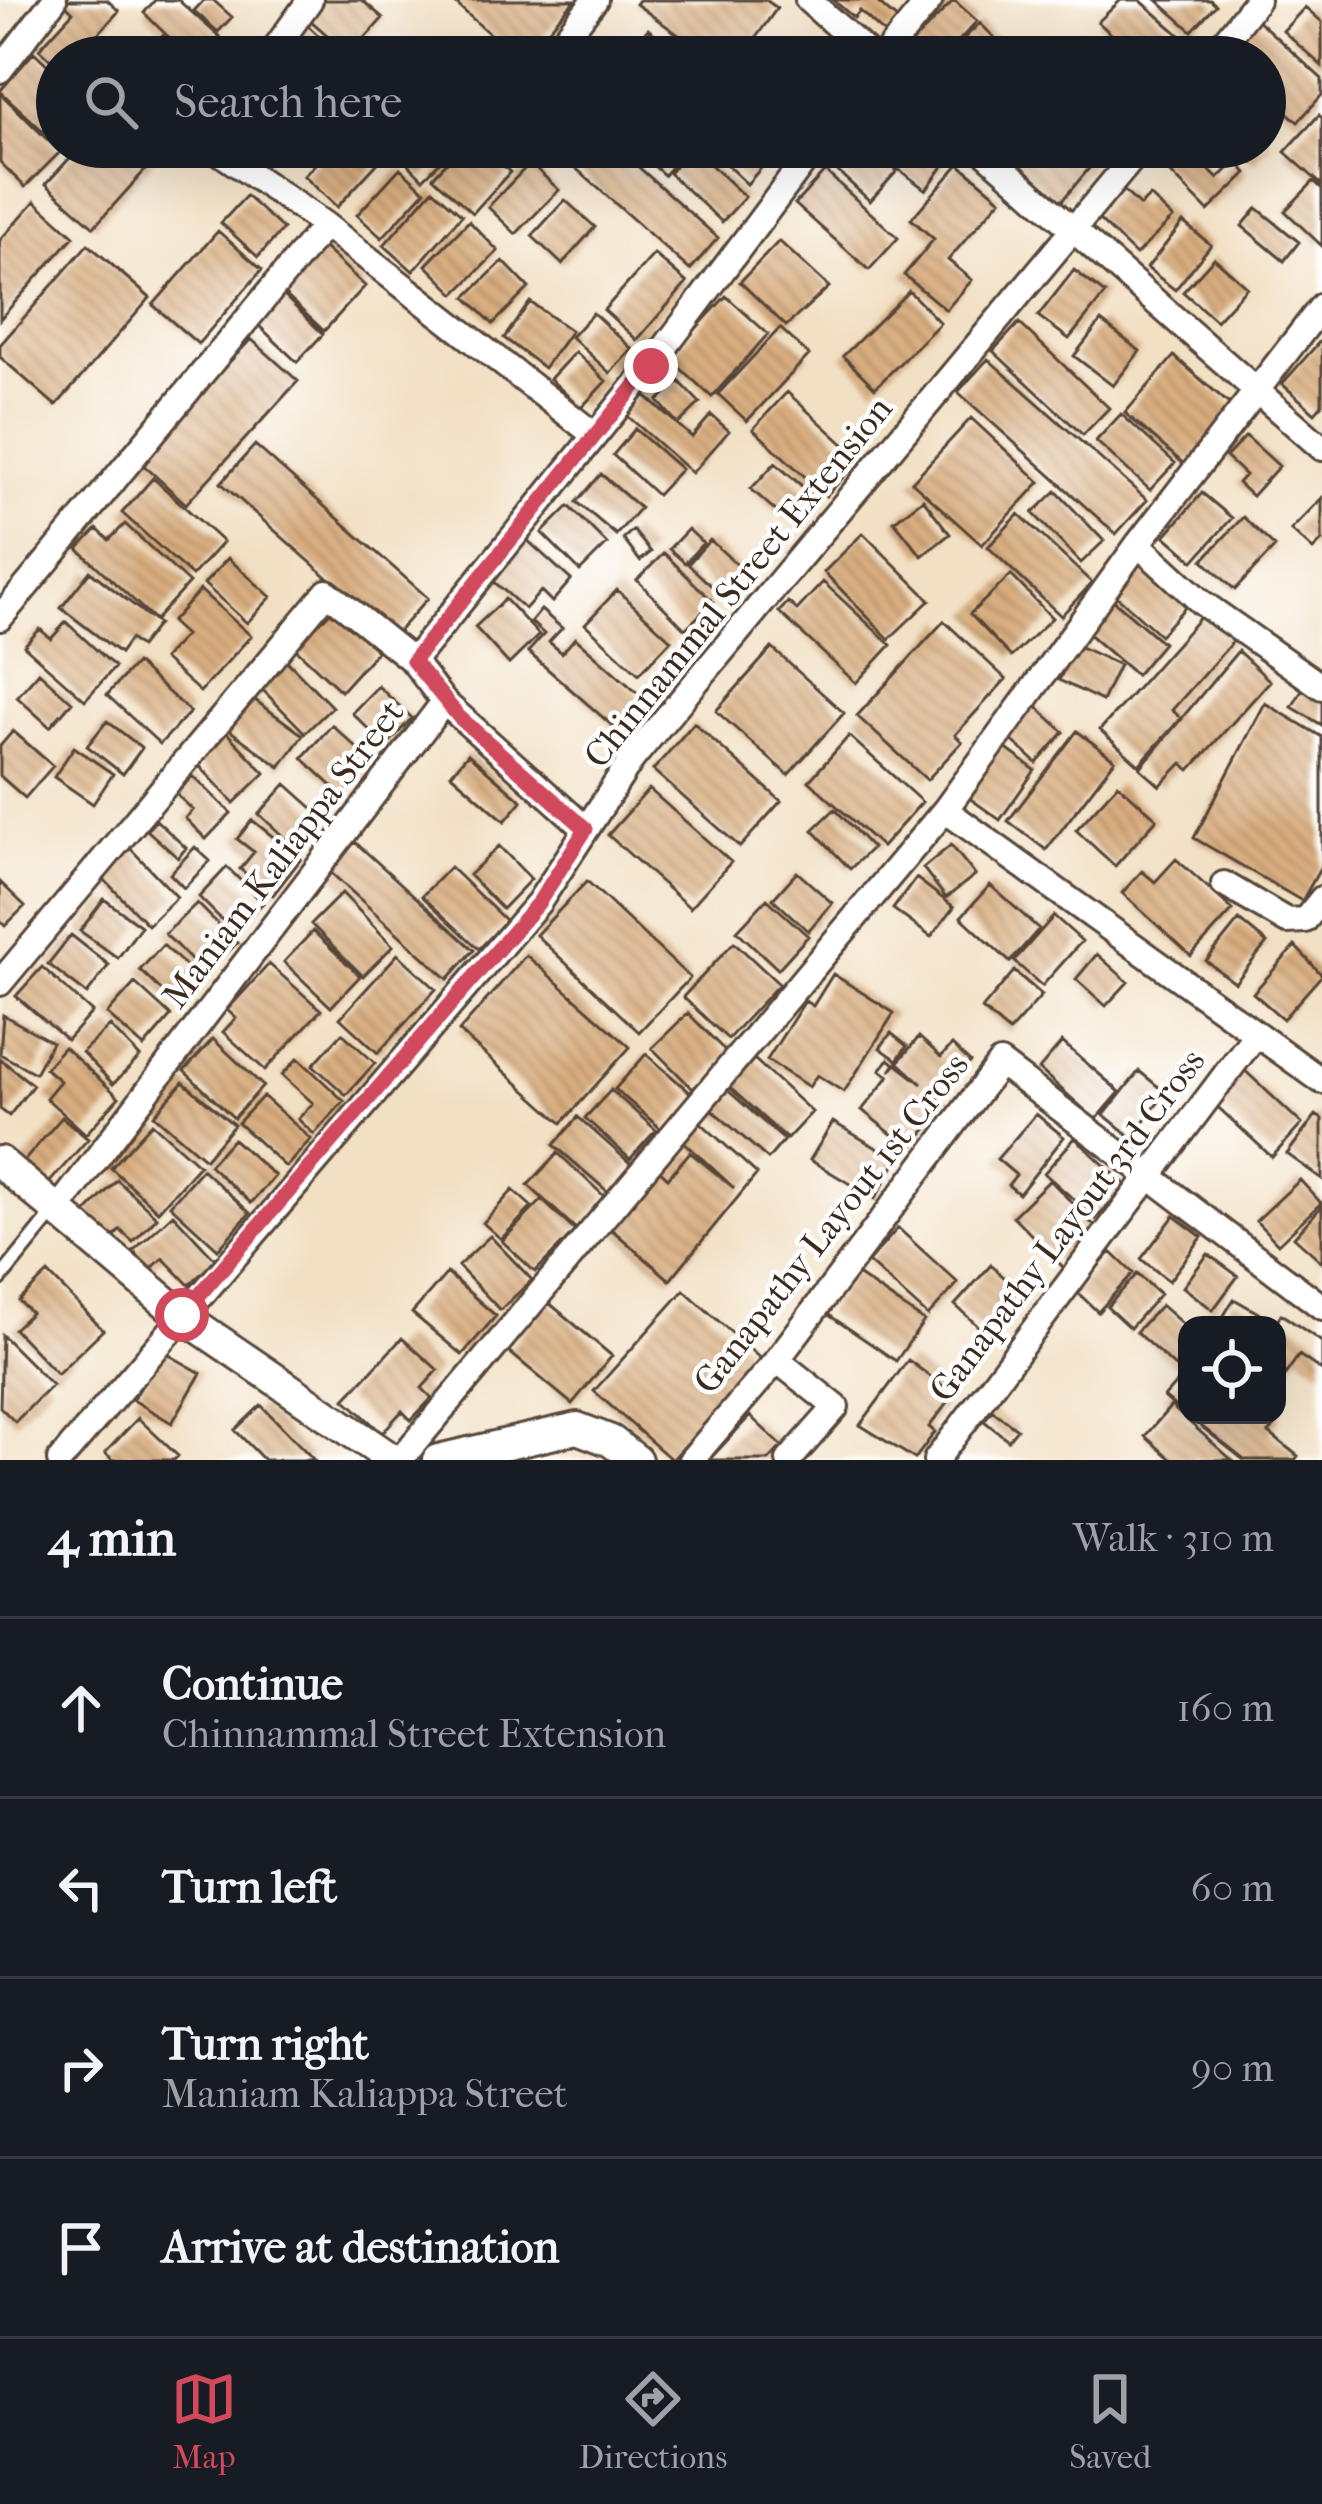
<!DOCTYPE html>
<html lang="en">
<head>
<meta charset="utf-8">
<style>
	body { margin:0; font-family:"IM FELL French Canon",serif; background:#242831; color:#f1f3f6 }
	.controls { position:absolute; right:36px; bottom:36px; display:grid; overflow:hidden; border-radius:24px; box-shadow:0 12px 48px #0002 }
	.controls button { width:108px; height:108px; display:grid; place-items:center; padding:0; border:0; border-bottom:3px solid #363941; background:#171b24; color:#f1f3f6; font:60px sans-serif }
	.stop { position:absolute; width:36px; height:36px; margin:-27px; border:9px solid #d1495b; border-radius:50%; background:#fff }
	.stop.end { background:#d1495b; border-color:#fff; box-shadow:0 3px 12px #0008 }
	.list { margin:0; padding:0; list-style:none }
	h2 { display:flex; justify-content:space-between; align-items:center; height:156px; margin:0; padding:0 48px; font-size:51px }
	h2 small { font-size:39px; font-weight:400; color:#9ea1a6 }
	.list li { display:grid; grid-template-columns:78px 1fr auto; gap:36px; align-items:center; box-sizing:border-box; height:180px; padding:0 48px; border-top:3px solid #363941 }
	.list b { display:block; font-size:45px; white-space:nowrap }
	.list p { margin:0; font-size:39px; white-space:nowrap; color:#9ea1a6 }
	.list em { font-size:39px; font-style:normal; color:#9ea1a6 }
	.icon { flex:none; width:66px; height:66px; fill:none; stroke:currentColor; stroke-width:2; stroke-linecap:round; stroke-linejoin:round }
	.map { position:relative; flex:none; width:1322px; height:1460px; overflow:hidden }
	.search { position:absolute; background:#171b24; box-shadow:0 12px 48px #0002; left:36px; right:36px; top:36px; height:132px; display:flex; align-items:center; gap:30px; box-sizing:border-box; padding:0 42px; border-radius:66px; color:#9ea1a6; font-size:45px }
	.sheet { height:876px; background:#171b24 }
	nav { display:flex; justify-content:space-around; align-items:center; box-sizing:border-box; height:168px; border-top:3px solid #363941; background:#171b24; font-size:33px; color:#9ea1a6 }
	nav a { display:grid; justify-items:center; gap:6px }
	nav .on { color:#d1495b }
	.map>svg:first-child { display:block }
	.building { fill:url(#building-back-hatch) }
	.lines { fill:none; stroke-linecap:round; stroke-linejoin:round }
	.service-casing { stroke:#564537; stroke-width:18 }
	.minor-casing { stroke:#564537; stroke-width:30 }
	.tertiary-casing { stroke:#564537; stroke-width:36 }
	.service { stroke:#fff; stroke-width:12 }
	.minor { stroke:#fff; stroke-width:24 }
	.tertiary { stroke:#fff; stroke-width:30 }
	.route { stroke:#d1495b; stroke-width:15 }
	.labels { text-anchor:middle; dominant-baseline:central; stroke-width:9; stroke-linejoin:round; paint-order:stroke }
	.street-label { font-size:36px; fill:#3b2a1e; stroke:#fff }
</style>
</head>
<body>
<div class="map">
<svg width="1322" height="1460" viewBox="0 0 1322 1460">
	<defs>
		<pattern id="building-back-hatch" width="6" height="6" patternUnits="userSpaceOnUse" patternTransform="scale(3)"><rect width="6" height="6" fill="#d9ae80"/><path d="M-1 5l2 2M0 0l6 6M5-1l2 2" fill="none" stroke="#b18e68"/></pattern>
	</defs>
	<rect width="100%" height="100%" fill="#fff"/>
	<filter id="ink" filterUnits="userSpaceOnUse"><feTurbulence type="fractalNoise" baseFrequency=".00833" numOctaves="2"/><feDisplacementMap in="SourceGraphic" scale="24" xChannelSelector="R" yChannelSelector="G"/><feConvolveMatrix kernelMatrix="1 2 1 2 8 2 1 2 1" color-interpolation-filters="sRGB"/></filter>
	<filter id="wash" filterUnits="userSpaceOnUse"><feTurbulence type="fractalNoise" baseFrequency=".004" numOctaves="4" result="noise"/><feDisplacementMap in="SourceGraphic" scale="48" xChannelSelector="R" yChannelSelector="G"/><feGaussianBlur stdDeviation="2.7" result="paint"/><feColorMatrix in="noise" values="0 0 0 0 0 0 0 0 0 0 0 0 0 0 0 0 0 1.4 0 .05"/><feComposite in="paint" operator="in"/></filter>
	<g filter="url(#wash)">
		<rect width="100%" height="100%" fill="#f2e0c4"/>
		<g id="blocks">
			<path class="building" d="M69,0H107L119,11L97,35L121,57H57V66L39,49L73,12L65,4Z
				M155,0H178L222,39L207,57H189L144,13Z
				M204,0H213L232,17L218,32L194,11Z
				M318,0H362L383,18L350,55L304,15Z
				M452,0H575L524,57H515Z
				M639,0H766L777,8L742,57H709L636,4Z
				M833,0H875L899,21L886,35L860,11L854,18Z
				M954,0L977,21L944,57H912L905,50Z
				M1121,0H1140L1181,36L1163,57H1108L1121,43L1098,22Z
				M1157,0H1210L1216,5L1192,31Z
				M1305,7L1322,22V66L1283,31Z
				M1254,17L1322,79V95L1298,122L1265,93V57H1226Z
				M304,22L342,57H295L282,45Z
				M980,23L1013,57H953L949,53Z
				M648,29L681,57H635L628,51Z
				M163,36L183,57H142Z
				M34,52L57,74V144L0,91Z
				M0,93L60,152L25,187L0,162Z
				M1319,115L1322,118V185L1285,152Z
				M1265,137L1271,143L1253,163L1235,147L1222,161L1206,147H1265Z
				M80,147H166L94,227L46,184Z
				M331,147H378L386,154L337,207L304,176Z
				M391,147H455L423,179Z
				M461,147H482L510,172L473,213L433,177Z
				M552,147H616L718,238L690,270Z
				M651,147H688L664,175L643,156Z
				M708,147H755L769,159L747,184Z
				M851,147H871L897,171L870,201L833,167Z
				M908,147H935L949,158L926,190L894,166Z
				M993,147H1107L1060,203Z
				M1164,147H1186L1218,179L1236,161L1247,173L1208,211L1154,156Z
				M693,148L745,197L722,222L669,173Z
				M530,163L559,190L516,234L488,207Z
				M959,164L1001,199L948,260L972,280L946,310L904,275L934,239L911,219Z
				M400,168L425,191L382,238L357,215Z
				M825,171L898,238L869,270L795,204Z
				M1314,181L1322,189V246L1285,211Z
				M433,189L462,215L413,271L384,245Z
				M1122,189L1140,206L1150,196L1173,218L1136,255L1095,216Z
				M246,196L283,229L258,257L221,223Z
				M565,200L595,227L562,264L532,236Z
				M35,201L74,236L0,319V240Z
				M1257,208L1299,242L1284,261L1242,226Z
				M469,221L498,251L455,294L426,265Z
				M1183,222L1211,245L1175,290L1147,268Z
				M218,231L262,270L198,344L153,305Z
				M779,241L829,287L786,326L740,282Z
				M88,244L150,298L56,406L0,357V345Z
				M322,246L365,286L324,331L280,290Z
				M654,254L687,283L637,340L604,310Z
				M1214,258L1247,287L1216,321L1183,292Z
				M503,261L529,288L493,324L466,297Z
				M1074,270L1105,294L1069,339L1038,316Z
				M909,291L940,323L875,388L843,356Z
				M280,292L323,334L297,362L253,320Z
				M726,296L768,334L712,397L669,358Z
				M530,302L571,331L544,368L504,338Z
				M593,313L632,349L610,373L571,337Z
				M1101,321L1140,351L1113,386L1074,356Z
				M1019,323L1109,408L1083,435L993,351Z
				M780,328L809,355L747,421L718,394Z
				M251,339L298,381L186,504L138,460Z
				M1322,339V405L1315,413L1282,384Z
				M575,352L606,381L581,408L550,379Z
				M1174,356L1235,409L1186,466L1125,413Z
				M988,359L1147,500L1116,534L958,392Z
				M679,381L700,403L678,424L658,401Z
				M641,392L692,437L711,415L729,431L692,473L623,412Z
				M787,392L860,459L826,496L753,429Z
				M1121,414L1175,463L1150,490L1096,441Z
				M971,418L1040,482L982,545L912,482Z
				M635,429L681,469L657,495L613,455Z
				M1246,436L1279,466L1252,496L1238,483L1245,475L1226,457Z
				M255,445L428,598L394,636L221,483Z
				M775,463L809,492L785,519L751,489Z
				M601,474L640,508L616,535L577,502Z
				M153,478L223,542L192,576L122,513Z
				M1056,491L1104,541L1081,563L1033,513Z
				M1202,493L1232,518L1194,561L1165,536Z
				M1322,498V541L1313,550L1291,530Z
				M923,499L950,534L922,556L894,521Z
				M569,506L607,544L580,571L542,533Z
				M1019,514L1092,583L1061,616L988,547Z
				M1243,517L1275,547L1235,590L1203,560Z
				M125,524L189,583L155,620L78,549L97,529L109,540Z
				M688,529L703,543L685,563L669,549Z
				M633,530L651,552L640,561L623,539Z
				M863,533L930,600L889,639L824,572Z
				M526,539L571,580L552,602L541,591L525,609L491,579Z
				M710,540L743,570L721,595L688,564Z
				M664,553L713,602L685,629L637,580Z
				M228,558L271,597L247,623L204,584Z
				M1140,561L1188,604L1160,635L1112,592Z
				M90,571L158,624L140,647L130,639L120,653L61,608Z
				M1011,575L1052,618L1011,657L970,614Z
				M823,582L891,645L856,683L779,612L788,602L797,610Z
				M200,590L251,636L200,692L163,659L185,635L171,622Z
				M617,590L671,640L639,674L585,624Z
				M505,599L539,635L509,664L475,627Z
				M1112,599L1163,643L1136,675L1085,631Z
				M332,610L377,651L341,691L295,648Z
				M541,610L562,628L549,642L562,653L575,638L643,698L616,729L528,652L544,634L531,622Z
				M1204,613L1235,639L1172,710L1181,718L1139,765L1100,730Z
				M944,621L1006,679L955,735L962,742L927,780L857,716Z
				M66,622L115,667L85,700L24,646L40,629L51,639Z
				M1076,645L1119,665L1102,701L1059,680Z
				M772,648L844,713L788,775L716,711Z
				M1238,651L1270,681L1190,770L1182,763L1160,786L1140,768Z
				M287,661L332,707L305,733L260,687Z
				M136,663L190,712L160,744L107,695Z
				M39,672L72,702L50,727L17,697Z
				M1306,684L1322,693V725L1292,707Z
				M378,686L412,718L386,746L352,713Z
				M248,695L303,735L280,767L225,727Z
				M1265,703L1322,737V865L1302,901L1194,838Z
				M1035,705L1064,732L1037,763L1007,736Z
				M107,721L142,748L123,774L87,746Z
				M694,723L781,801L740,847L653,770Z
				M332,725L372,762L342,795L302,758Z
				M13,731L53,766L25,798L0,776V746Z
				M1077,731L1115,760L1046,850L1008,821Z
				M226,732L265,773L234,803L195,761Z
				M849,736L922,802L882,847L809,781Z
				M1001,745L1035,770L1000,820L965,795Z
				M74,747L113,774L93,804L54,777Z
				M468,754L522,801L505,821L451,774Z
				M193,776L231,813L206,839L185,818L193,810L176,794Z
				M286,784L324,818L296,848L259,814Z
				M1118,784L1157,819L1115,866L1076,830Z
				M649,789L731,862L690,908L608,835Z
				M835,809L872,848L850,869L813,830Z
				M156,820L186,848L178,858L147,830Z
				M252,820L301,859L273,895L240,869L254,852L237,839Z
				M355,842L474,950L448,979L329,871Z
				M126,844L177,897L148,925L97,872Z
				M951,845L975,875L946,898L923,868Z
				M499,846L531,879L502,909L469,875Z
				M195,847L210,861L184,888L170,874Z
				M1176,859L1233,910L1191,956L1122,893L1142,871L1155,882Z
				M227,867L263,903L234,932L199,897Z
				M450,867L506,921L479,949L422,896Z
				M797,872L832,903L808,931L773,899Z
				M916,878L954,907L931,937L893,909Z
				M587,881L690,978L639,1032L536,935Z
				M0,882L25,906L5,926L0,921Z
				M990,885L1039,929L1010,962L961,917Z
				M342,893L393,946L363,976L311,924Z
				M104,899L141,926L118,958L80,931Z
				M767,899L808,936L778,969L737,931Z
				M197,903L237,943L205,974L165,934Z
				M1054,916L1082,941L1042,986L1014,961Z
				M1239,920L1267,943L1235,983L1206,961Z
				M313,931L360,976L331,1007L284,962Z
				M71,935L109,965L87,994L48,964Z
				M734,942L779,984L728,1039L683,997Z
				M163,945L198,977L174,1002L140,970Z
				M1295,946L1322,975L1283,1019L1253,993Z
				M398,954L436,989L378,1053L340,1018Z
				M1097,954L1128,982L1106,1006L1076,979Z
				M526,955L630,1047L562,1123L459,1031Z
				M269,964L321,1010L265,1070L223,1032L236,1018L227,1010Z
				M42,967L92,1012L67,1040L16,996Z
				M1014,971L1042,995L1009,1032L982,1009Z
				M833,974L894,1013L844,1092L817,1075L809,1087L767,1060L805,1001L813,1006Z
				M135,983L171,1016L144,1047L107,1014Z
				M688,1013L728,1054L693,1089L652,1048Z
				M3,1015L52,1042L35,1073L0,1054Z
				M110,1026L140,1057L113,1084L82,1052Z
				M342,1033L375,1063L346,1095L313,1065Z
				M891,1033L907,1046L897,1060L880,1048Z
				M919,1037L941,1057L952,1045L970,1062L938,1098L946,1105L910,1149L862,1110L889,1076L880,1070L889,1059L895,1064L890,1071L896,1064L922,1084L898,1062Z
				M213,1039L263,1086L234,1118L184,1071Z
				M1062,1042L1120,1092L1096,1120L1039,1069Z
				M64,1047L119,1097L86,1134L46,1098L60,1081L45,1068Z
				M646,1054L693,1095L662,1130L615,1089Z
				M298,1058L344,1101L314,1134L298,1119L313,1103L282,1075Z
				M0,1059L33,1085L9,1116L0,1109Z
				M754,1059L812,1112L787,1139L729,1087Z
				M1239,1065L1302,1124L1272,1157L1208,1098Z
				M1139,1071L1166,1093L1131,1137L1104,1115Z
				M183,1082L234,1125L205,1159L154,1115Z
				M724,1087L784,1140L768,1159L708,1106Z
				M611,1090L656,1130L630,1159L585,1118Z
				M263,1096L311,1139L286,1167L238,1123Z
				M1036,1114L1064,1137L1019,1194L1008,1185L1016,1175L997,1159Z
				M1316,1115L1322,1119V1179L1287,1154Z
				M62,1117L88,1139L49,1183L24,1161Z
				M578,1117L632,1165L608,1192L554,1145Z
				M699,1121L757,1174L670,1280L610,1228L659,1170L668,1178L690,1152L734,1188L682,1140Z
				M833,1122L897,1160L875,1199L810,1160Z
				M152,1123L199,1165L158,1211L111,1168Z
				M1075,1138L1126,1185L1096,1219L1044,1173Z
				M233,1139L275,1176L251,1203L209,1165Z
				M558,1153L605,1197L576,1229L528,1185Z
				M202,1169L250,1213L218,1249L170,1205Z
				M117,1180L157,1217L133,1242L120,1230L113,1238L86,1213Z
				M1050,1180L1102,1234L1066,1270L1013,1216Z
				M1300,1180L1321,1203L1278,1244L1256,1221Z
				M513,1190L532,1207L501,1239L483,1223Z
				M542,1200L575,1231L535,1272L502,1241Z
				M1322,1206V1262L1294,1237Z
				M173,1214L216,1260L189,1285L163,1258L151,1269L133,1251Z
				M1174,1216L1202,1237L1169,1281L1141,1259Z
				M898,1228L958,1283L928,1316L868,1262Z
				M490,1236L532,1280L500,1310L458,1266Z
				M1111,1252L1133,1273L1098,1312L1076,1291Z
				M1208,1254L1238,1276L1213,1310L1183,1287Z
				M991,1265L1024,1296L1000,1322L992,1315L980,1328L955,1305Z
				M853,1272L924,1321L896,1361L826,1313Z
				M48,1273L103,1330L57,1374L14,1329L31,1313L19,1301Z
				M447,1273L496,1316L462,1355L412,1313Z
				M1137,1274L1160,1294L1130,1328L1107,1307Z
				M684,1290L763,1361L672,1460L594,1391Z
				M1234,1299L1267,1318L1263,1325H1218Z
				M548,1302L612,1356L572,1404L508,1351Z
				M1161,1305L1187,1328V1354L1175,1367L1136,1332Z
				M1281,1314L1322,1342V1371L1299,1355L1277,1386L1274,1325Z
				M2,1335L52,1385L15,1422L0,1407Z
				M402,1338L438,1370L422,1388L432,1398L411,1420L402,1411L382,1433L345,1399Z
				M162,1351L201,1373L172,1423L133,1400Z
				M908,1360L954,1394L929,1427L935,1432L915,1459L860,1425Z
				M1187,1371V1417L1164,1397Z
				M261,1405L314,1460H264L235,1430Z
				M1171,1406L1232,1460H1172L1145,1436Z
				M992,1410L1017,1429L1008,1440L984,1421Z
				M1277,1411L1283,1416L1269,1433L1298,1456L1295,1460H1244L1187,1415Z
				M750,1416L782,1446L769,1460H709Z
				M138,1418L178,1456L174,1460H113L105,1453Z"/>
		</g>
	</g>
	<g filter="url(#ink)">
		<use href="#blocks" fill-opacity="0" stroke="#564537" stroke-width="3"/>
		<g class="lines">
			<g class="service-casing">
				<path id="service" d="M0,1279L56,1210"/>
			</g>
			<g class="minor-casing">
				<path id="minor" d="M808,0L872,57
					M269,57L310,0
					M550,57L595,0
					M883,57L930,0
					M1212,57L1257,0
					M0,70L54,0
					M212,147L325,225L592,433
					M979,147L1322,448
					M1138,544L1201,602L1322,687
					M0,618L325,225
					M444,702L586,829
					M945,810L1322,1081
					M1224,884L1287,921L1305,920L1322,899
					M0,983L327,592L413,661
					M58,1209L444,702L413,661L651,366L815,147
					M777,1360L836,1407L789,1460
					M60,1460L539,902L632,759L1142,147
					M400,1460L945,810L1138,544L1322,306
					M691,1460L777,1360L1000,1063L1322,1307
					M936,1460L1256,1034"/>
			</g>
			<g class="tertiary-casing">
				<path id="tertiary" d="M0,1162L181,1315L393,1460
					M438,1460L577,1428L611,1441L636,1460"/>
			</g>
			<use href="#service" class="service"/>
			<use href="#minor" class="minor"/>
			<use href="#tertiary" class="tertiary"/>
		</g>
	</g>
	<g class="lines" filter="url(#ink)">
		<path class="route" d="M182,1315L539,902L586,829L459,717L413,661L651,366"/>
	</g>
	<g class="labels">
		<g class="street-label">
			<text transform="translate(738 582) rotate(-51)">Chinnammal Street Extension</text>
			<text transform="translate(283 854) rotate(-53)">Maniam Kaliappa Street</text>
			<text transform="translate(831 1223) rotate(-52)">Ganapathy Layout 1st Cross</text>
			<text transform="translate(1067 1225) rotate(-53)">Ganapathy Layout 3rd Cross</text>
		</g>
	</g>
</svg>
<div class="controls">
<button><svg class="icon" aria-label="locate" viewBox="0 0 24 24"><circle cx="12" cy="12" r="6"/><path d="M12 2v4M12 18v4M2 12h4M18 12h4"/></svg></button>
</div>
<div class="stop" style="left:182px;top:1315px"></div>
<div class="stop end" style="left:651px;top:366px"></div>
<div class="search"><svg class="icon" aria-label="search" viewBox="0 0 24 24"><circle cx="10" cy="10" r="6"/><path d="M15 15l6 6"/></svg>Search here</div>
</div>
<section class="sheet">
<h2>4 min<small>Walk · 310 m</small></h2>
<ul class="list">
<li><svg class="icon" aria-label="ahead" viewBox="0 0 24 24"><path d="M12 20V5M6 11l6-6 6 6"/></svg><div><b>Continue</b><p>Chinnammal Street Extension</p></div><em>160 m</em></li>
<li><svg class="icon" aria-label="left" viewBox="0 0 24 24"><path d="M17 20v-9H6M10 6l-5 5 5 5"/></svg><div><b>Turn left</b></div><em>60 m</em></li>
<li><svg class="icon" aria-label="right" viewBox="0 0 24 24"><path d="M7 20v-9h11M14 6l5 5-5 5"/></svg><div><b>Turn right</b><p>Maniam Kaliappa Street</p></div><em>90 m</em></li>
<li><svg class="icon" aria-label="arrive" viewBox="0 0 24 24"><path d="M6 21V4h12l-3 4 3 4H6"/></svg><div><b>Arrive at destination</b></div></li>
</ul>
</section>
<nav>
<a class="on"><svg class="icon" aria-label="map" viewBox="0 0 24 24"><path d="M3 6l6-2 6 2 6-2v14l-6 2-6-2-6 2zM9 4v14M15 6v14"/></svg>Map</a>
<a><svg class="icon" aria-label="directions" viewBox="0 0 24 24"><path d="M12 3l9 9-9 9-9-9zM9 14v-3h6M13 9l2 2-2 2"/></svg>Directions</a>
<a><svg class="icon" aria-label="saved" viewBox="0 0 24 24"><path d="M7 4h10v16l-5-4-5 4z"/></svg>Saved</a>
</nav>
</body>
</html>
